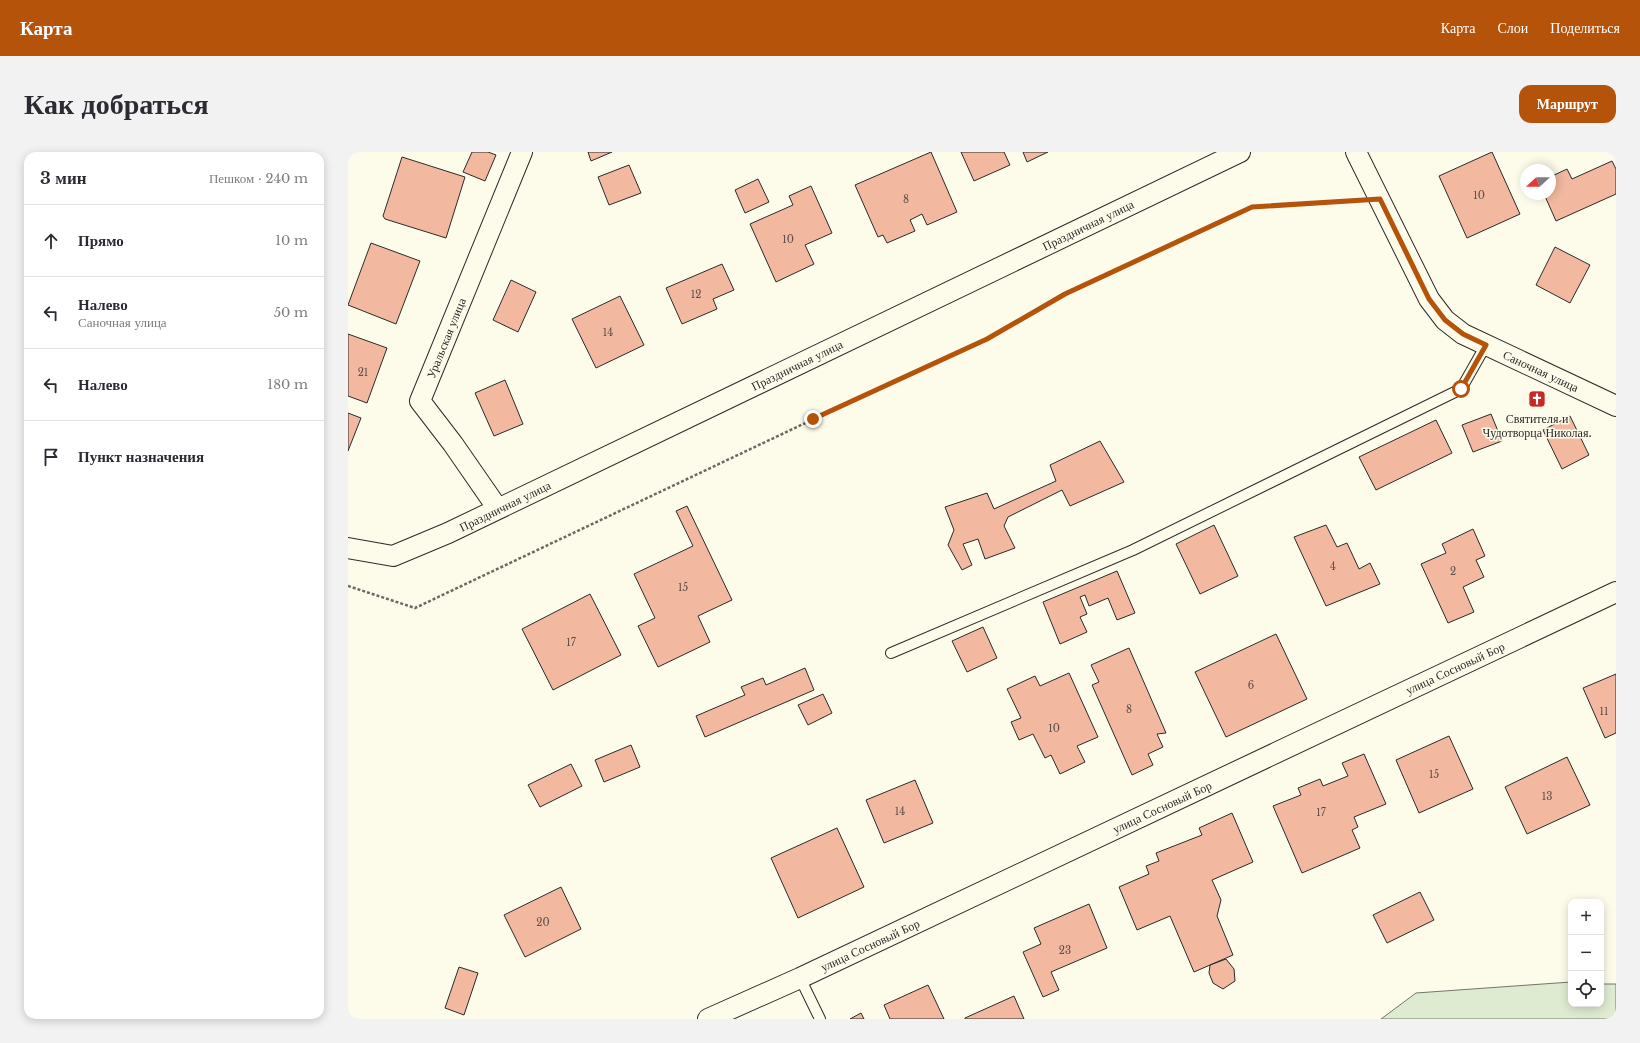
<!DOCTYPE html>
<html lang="ru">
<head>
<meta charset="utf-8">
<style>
	body { margin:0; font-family:"Libre Baskerville",serif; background:#f2f2f3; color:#2b2b33 }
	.controls { position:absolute; right:12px; bottom:12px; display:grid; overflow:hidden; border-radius:8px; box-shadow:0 2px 10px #0003 }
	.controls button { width:36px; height:36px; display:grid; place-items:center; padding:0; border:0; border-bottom:1px solid #e1e1e2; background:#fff; color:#2b2b33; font:20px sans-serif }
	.compass { position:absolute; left:1172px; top:12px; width:36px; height:36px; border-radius:50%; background:#fff; box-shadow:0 2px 10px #0003; rotate:249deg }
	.stop { position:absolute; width:12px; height:12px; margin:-9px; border:3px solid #b45309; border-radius:50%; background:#fff }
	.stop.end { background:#b45309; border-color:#fff; box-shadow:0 1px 4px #0008 }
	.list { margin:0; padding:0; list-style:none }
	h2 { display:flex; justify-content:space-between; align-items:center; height:52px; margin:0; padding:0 16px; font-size:17px }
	h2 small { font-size:13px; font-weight:400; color:#7c7c81 }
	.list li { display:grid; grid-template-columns:26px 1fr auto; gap:12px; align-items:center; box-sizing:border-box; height:72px; padding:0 16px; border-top:1px solid #e1e1e2 }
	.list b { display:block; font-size:15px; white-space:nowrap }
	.list p { margin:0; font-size:13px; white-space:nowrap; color:#7c7c81 }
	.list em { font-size:13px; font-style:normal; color:#7c7c81 }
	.icon { flex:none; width:22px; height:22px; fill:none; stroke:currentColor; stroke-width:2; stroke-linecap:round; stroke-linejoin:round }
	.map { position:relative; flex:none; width:1268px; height:867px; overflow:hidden; border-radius:12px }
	header { display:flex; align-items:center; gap:24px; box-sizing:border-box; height:56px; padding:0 20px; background:#b45309; color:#fff }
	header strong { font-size:19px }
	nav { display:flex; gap:22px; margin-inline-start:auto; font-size:14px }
	.intro { display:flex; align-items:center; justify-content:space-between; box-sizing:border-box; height:96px; padding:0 24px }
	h1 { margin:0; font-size:28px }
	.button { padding:10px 18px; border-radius:12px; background:#b45309; color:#fff; font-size:14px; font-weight:700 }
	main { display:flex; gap:24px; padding:0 24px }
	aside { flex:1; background:#fff; border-radius:12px; box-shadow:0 2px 10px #0003 }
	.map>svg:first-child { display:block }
	.green { fill:#deebd1; stroke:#74746e }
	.building { fill:#f2b8a0; stroke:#2b2b2b }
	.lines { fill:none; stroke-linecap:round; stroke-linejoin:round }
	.lane-casing { stroke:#2b2b2b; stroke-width:12 }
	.street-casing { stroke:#2b2b2b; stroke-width:22 }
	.path { stroke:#6a6964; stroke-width:2.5; stroke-dasharray:3 2; stroke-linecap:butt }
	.lane { stroke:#fdfbea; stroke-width:10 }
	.street { stroke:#fdfbea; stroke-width:20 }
	.route { stroke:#b45309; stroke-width:5 }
	.labels { text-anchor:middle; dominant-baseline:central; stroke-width:3; stroke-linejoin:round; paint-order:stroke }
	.number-label { font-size:10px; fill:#5d4e48 }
	.street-label { font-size:12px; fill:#2b2b2b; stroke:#fdfbea }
	.poi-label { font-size:12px; fill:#2b2b2b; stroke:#fdfbea }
</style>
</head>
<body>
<header>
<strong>Карта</strong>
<nav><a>Карта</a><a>Слои</a><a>Поделиться</a></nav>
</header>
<div class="intro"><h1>Как добраться</h1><a class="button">Маршрут</a></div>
<main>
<aside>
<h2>3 мин<small>Пешком · 240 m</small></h2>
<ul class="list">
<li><svg class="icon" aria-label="ahead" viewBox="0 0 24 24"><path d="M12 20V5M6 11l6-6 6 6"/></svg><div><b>Прямо</b></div><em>10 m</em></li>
<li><svg class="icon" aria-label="left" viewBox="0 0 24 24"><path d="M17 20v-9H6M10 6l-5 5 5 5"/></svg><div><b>Налево</b><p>Саночная улица</p></div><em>50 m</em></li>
<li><svg class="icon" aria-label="left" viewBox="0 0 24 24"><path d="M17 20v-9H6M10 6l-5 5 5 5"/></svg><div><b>Налево</b></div><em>180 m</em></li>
<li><svg class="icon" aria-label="arrive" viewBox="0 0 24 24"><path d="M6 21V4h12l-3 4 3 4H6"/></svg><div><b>Пункт назначения</b></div></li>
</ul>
</aside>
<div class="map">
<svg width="1268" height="867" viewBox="0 0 1268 867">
	<rect width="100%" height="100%" fill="#fdfbea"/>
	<path class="green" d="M1223,830V852H1253V832H1268V867H1033L1068,841Z"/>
	<path class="building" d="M124,0H140L148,3L137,29L115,20Z
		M240,0H264L243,9Z
		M583,0L609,60L579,73L574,62L562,68L567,79L539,91L535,83L530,85L507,33Z
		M613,0H656L662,13L626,29Z
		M675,0H700L679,10Z
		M1144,0L1172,62L1119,86L1091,24Z
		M54,5L117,25L98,86L37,67L35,64Z
		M1264,9L1268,17V42L1208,69L1196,42H1202V35L1205,34L1202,25L1219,17L1224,27Z
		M281,13L293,41L261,53L250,25Z
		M410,27L421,50L397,61L387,38Z
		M463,34L484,81L457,93L466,112L428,130L402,72L445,53L441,44Z
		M23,91L72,109L48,172L0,153Z
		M1207,95L1242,113L1222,151L1188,133Z
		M374,112L386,138L365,147L369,157L334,172L318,136Z
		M163,128L188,140L170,180L145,168Z
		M272,144L296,193L248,216L224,167Z
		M0,182L39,196L19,251L0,244Z
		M157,228L175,272L146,284L127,241Z
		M0,261L13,266L0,299Z
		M1143,262L1154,289L1125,300L1114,273Z
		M1222,264L1241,303L1214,317L1195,278Z
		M1088,268L1104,301L1028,338L1011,305Z
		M752,289L776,330L722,354L714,338L660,365L656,374L667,396L637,407L630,387L615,392L624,413L614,418L600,393L606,378L597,355L639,341L646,357L708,329L702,313Z
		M339,354L384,448L350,464L362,490L310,515L290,474L307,466L286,422L345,394L328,359Z
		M866,373L890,424L852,442L828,392Z
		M978,373L989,395L999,391L1011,417L1022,411L1032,432L978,454L946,385Z
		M1125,377L1137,404L1128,408L1136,425L1115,435L1126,460L1100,471L1073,412L1098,401L1094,392Z
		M769,419L787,461L769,468L760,446L741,454L737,443L732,445L739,462L732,465L739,480L712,492L695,450Z
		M242,442L273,503L205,538L174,477Z
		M635,475L649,506L619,520L604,489Z
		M928,482L959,547L878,585L847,520Z
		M781,496L818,581L809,582L815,595L800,602L805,613L784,623L744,533L751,530L743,513Z
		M457,516L466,538L357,585L348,564L397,543L393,535L415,526L418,533Z
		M721,521L750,585L729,594L737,610L712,622L703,603L697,606L685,582L671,588L663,570L673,566L659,537L687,524L692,534Z
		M1268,522V581L1257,586L1235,536Z
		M475,542L484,561L460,573L450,553Z
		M1101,584L1125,637L1071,661L1048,608Z
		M283,593L292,615L256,630L247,608Z
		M1016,602L1038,652L1006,665L1010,675L1004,678L1012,696L954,721L925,654L953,643L950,636L972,627L975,634L1000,624L994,611Z
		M1219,605L1242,653L1179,682L1157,635Z
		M223,612L234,634L192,655L180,633Z
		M567,628L585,671L536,691L518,648Z
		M884,661L905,710L864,728L873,748L869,764L885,803L846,820L822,764L789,778L771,735L801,722L798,714L811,709L808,701L854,683L851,676Z
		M489,676L516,735L450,766L423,706Z
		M213,735L233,777L177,805L156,763Z
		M1072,740L1086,768L1039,791L1025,763Z
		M741,752L759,796L703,820L711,838L695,845L675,800L693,792L686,776Z
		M878,807L886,817L887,829L875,837L865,831L861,821L862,813Z
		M111,815L130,821L116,863L97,856Z
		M580,833L596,867H542L536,853Z
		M666,844L676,867H617V866Z
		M513,861L516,867H502Z"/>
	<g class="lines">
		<g class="lane-casing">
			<path id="lane" d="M543,501L785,398L1113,237L1138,193
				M452,826L472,867"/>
		</g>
		<g class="street-casing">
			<path id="street" d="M1008,0L1081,147L1097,168L1115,182L1268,254
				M150,357L105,292L72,249L174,0
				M0,396L45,404L100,381L892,0
				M360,867L452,826L1268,440"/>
		</g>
		<path class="path" d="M0,434L67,456L546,229L639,187L717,141L904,55L1009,49"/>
		<use href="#lane" class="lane"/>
		<use href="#street" class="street"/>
	</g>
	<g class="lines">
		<path class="route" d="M465,267L639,187L717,142L904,55L1032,47L1081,147L1097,168L1115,182L1138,193L1113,237"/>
	</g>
	<defs>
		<g id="church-square" transform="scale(0.9)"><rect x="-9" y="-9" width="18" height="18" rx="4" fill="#c62828" stroke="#fdfbea"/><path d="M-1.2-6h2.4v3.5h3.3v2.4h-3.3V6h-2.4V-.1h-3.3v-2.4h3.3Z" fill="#fff"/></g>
	</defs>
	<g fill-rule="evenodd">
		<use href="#church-square" x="1189" y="247"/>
	</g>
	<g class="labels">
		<g class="number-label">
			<text x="1131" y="43">10</text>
			<text x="558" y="47">8</text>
			<text x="440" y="87">10</text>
			<text x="348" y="142">12</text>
			<text x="260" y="180">14</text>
			<text x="15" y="220">21</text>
			<text x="985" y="414">4</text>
			<text x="1105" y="419">2</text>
			<text x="335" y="435">15</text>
			<text x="223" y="490">17</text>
			<text x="903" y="533">6</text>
			<text x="781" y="557">8</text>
			<text x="1256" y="559">11</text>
			<text x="706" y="576">10</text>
			<text x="1086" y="622">15</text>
			<text x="1199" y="644">13</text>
			<text x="552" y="659">14</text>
			<text x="973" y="660">17</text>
			<text x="195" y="770">20</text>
			<text x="717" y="798">23</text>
		</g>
		<g class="street-label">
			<text transform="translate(740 73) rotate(-26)">Праздничная улица</text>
			<text transform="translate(98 186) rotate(-68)">Уральская улица</text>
			<text transform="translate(449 213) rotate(-26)">Праздничная улица</text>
			<text transform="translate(1193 219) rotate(25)">Саночная улица</text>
			<text transform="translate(157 354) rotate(-26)">Праздничная улица</text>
			<text transform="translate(1107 516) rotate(-25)">улица Сосновый Бор</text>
			<text transform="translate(814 655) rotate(-25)">улица Сосновый Бор</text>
			<text transform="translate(522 793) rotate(-25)">улица Сосновый Бор</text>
		</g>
		<g class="poi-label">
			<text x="1189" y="266">Святителя и<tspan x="1189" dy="14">Чудотворца Николая.</tspan></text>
		</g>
	</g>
</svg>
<div class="controls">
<button>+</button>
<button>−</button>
<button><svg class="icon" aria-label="locate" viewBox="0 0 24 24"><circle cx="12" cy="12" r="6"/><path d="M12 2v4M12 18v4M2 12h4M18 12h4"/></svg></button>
</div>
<svg class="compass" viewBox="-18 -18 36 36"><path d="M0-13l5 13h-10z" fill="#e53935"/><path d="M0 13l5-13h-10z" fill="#7c7c81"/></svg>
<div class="stop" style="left:1113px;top:237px"></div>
<div class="stop end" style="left:465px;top:267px"></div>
</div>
</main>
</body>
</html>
